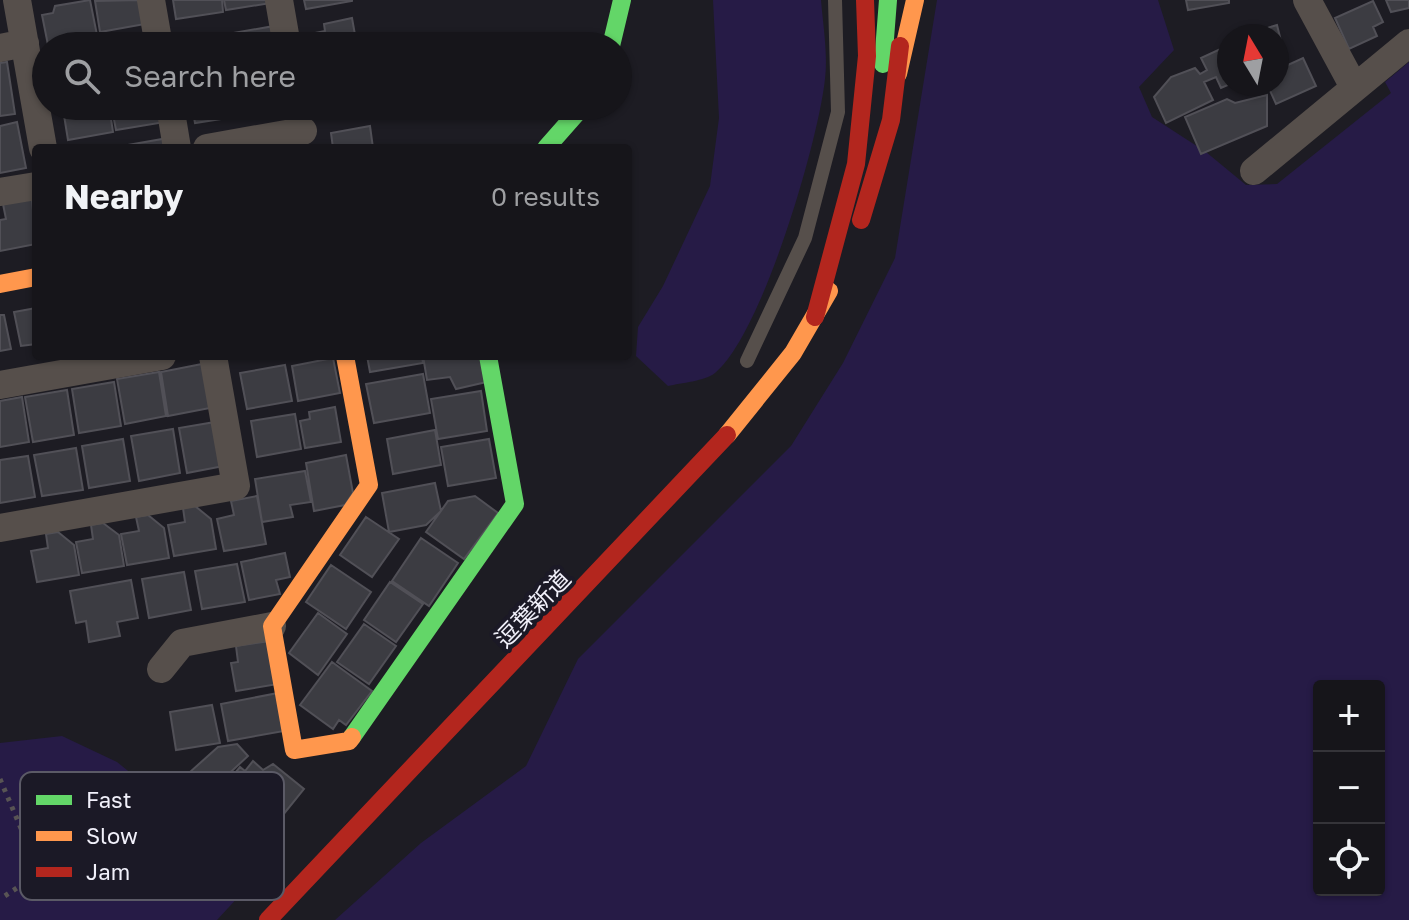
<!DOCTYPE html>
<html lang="en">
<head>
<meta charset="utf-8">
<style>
	body { margin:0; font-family:"Golos Text","Noto Sans JP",sans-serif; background:#1f1e23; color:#f1f3f6 }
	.controls { position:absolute; right:24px; bottom:24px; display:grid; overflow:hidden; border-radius:8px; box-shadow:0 2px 6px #0004 }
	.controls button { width:72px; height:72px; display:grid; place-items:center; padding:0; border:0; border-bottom:2px solid #353439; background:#16151a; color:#f1f3f6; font:40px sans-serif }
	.compass { position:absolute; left:1217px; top:24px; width:72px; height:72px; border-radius:50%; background:#16151a; box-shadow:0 2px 6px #0004; rotate:350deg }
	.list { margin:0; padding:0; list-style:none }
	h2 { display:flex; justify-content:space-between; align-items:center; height:104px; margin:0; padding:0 32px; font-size:34px }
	h2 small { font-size:26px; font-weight:400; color:#9e9fa2 }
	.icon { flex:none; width:44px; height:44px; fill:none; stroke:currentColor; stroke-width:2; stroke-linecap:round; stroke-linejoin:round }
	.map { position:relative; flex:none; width:1409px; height:920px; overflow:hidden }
	.search { position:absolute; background:#16151a; box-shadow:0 2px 6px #0004; left:32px; top:32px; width:600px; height:88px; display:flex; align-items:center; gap:20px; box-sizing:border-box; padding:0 28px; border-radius:44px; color:#9e9fa2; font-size:30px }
	.panel { position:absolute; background:#16151a; box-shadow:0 2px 6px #0004; left:32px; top:144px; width:600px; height:216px; border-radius:8px }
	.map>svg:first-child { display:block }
	.green { fill:#261b46; fill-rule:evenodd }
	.building { fill:#3c3c42; stroke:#515057; stroke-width:2 }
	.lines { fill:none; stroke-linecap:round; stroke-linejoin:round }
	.path { stroke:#585454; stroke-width:5; stroke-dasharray:4 6; stroke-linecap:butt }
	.lane { stroke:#564f4b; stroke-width:14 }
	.street { stroke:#564f4b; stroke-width:28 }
	.fast { stroke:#63d668; stroke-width:18 }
	.slow { stroke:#ff974d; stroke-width:18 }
	.jam { stroke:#b3261e; stroke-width:18 }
	.labels { text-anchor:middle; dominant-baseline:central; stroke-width:8; stroke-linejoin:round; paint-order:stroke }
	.street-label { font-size:24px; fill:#f1f0fa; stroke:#1b1926 }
	.key { fill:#1b1926; stroke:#5b5a66; stroke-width:2 }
	.key-label { font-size:22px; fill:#f1f0fa }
</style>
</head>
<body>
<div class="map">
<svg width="1409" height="920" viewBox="0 0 1409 920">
	<rect width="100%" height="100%" fill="#1d1c23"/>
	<path class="green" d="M713,0H821C823,25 828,54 825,79C818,143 762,334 715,373C705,381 681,383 668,386L636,356L638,327L663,286L710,186L719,118Z
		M937,0H1158L1174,50L1139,87L1152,117L1206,152L1246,185L1277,184L1391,93L1385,82L1409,62V920H335L421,843L526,766L578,659L791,446L843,363L895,258ZM1319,686H1379V890H1319Z
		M62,736L117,762L179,812L242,850L250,876L241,894L217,920H0V743Z"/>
	<path class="building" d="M90,0L97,35L48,45L42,15L53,13L55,6Z
		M141,0L145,24L100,32L95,1Z
		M173,0H222L223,12L176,19Z
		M224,0H271V3L226,10Z
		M304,0H352V1L306,9Z
		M1186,0H1229V3L1188,10Z
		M1386,0H1409V8L1391,12Z
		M1373,1L1383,22L1373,27L1377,36L1349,49L1335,18Z
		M352,18L357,46H313L310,34L325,31L324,24Z
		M1277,25L1283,49L1277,50V36H1241Z
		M274,26L278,46H235L233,33Z
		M229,34L231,46H184V41Z
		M1229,45L1230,84L1221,88L1216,77L1204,82L1213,100L1166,123L1154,97L1171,77L1195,68L1200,74L1207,70L1201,58Z
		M1303,58L1316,86L1276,104L1267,84H1277V70Z
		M7,62L15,114L0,116V63Z
		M1267,95V126L1201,154L1185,117L1227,99L1235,103Z
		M83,106H109L113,132L68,140L63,109Z
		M163,106L165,122L116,130L112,109Z
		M192,106H239L241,116L195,123Z
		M243,106H289L290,107L244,114Z
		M321,106H368L369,110L337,116L336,112L323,115Z
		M17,122L26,168L0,173V126Z
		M370,126L373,148H333L331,133Z
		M168,138L169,148H123L122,146Z
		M32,199L36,244L0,251V220L6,219L3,204Z
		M36,308V344L21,346L14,312Z
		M0,315H4L11,349L0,351Z
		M367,356H422L423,363L370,372Z
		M423,356H486L491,381L456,389L450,377L427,380Z
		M333,358L340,393L298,401L292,366Z
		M202,364L210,408L168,416L161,372Z
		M285,365L292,401L247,409L240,373Z
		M159,372L166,416L125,424L117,379Z
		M423,374L430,413L374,423L366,384Z
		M114,382L121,426L79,433L72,389Z
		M67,390L74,435L33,442L25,397Z
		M481,391L487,431L438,439L431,399Z
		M22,397L29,442L0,447V401Z
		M335,407L341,442L305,448L300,421L310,419L309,412Z
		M295,414L301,449L257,457L251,421Z
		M221,421L229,465L187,473L179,428Z
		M173,429L180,473L139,481L131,436Z
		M435,430L441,465L393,474L387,439Z
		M123,439L130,481L89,488L82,446Z
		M489,439L496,478L448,486L441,447Z
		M76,448L83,490L42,496L34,455Z
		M346,455L353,493L345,505L314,511L306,463Z
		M28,456L35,497L0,503V460Z
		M305,471L311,502L290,505L293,517L262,522L255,479Z
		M435,483L441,511L426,525L389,532L382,493Z
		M257,496L266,544L224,551L217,519L234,515L231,501Z
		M475,496L498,513L464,559L426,532L448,501Z
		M195,506L211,519L216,549L174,556L168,525L185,522L183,508Z
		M148,515L164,528L169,558L127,565L121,534L139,531L136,517Z
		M366,517L399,539L372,577L340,555Z
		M103,523L119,535L124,566L82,573L76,542L93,539L91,525Z
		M58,532L74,545L79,575L37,582L31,551L48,548L46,534Z
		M421,538L458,563L429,606L392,581Z
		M285,553L290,577L276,580L280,594L249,600L241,562Z
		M237,564L245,602L202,609L195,571Z
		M331,565L371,592L346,629L306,602Z
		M184,572L191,610L149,618L142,579Z
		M131,580L138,618L117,622L120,636L89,642L86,621L76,623L70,591Z
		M390,582L423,604L396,642L364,620Z
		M318,613L347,634L318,675L289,653Z
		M364,624L396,646L369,684L337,662Z
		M270,641L278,684L236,691L231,663L238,662L236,646Z
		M332,662L372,691L346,725L339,720L333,729L300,705Z
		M278,693L284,731L228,741L221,704Z
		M212,705L220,743L176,750L170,712Z
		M237,744L248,756L209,792L190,772L218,747Z
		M253,761L263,770L273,764L304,789L262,841L213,800L240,767L245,771Z"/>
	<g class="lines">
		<path class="path" d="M0,779L40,873L0,899"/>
		<path class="lane" d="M747,361L805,238L838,112L835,0"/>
		<path class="street" d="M17,0L43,148
			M151,0L159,46
			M279,0L287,46
			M1307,0L1354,87
			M0,48L25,43
			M170,106L177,148
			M207,148L303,131
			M1254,171L1409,43
			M0,192L36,186
			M0,385L162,356
			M0,528L236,486L213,356
			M161,669L182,643L272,626"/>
		<path class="fast" d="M611,46L622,0
			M883,64L888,0
			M546,148L583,106
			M352,737L515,504L488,356"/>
		<path class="slow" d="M898,74L915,0
			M0,284L36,277
			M345,356L369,485L272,626L294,750L349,741L352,737
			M727,435L793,353L829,291"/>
		<path class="jam" d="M861,220L891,120L900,46
			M815,317L856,164L867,56L865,0
			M268,920L727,435"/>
	</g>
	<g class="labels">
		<g class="street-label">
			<text transform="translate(532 608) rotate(-46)">逗葉新道</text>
		</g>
	</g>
	<rect x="20" y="772" width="264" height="128" rx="12" class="key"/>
	<rect x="36" y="795" width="36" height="10" fill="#63d668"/>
	<rect x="36" y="831" width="36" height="10" fill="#ff974d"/>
	<rect x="36" y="867" width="36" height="10" fill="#b3261e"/>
	<g class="key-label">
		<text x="86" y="808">Fast</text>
		<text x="86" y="844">Slow</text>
		<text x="86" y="880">Jam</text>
	</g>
</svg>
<div class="controls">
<button>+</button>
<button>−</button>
<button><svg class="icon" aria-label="locate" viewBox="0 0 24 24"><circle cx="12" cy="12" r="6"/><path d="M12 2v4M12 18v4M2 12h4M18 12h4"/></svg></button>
</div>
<svg class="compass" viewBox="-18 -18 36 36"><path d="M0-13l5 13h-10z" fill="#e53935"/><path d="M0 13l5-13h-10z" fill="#9e9fa2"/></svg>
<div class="search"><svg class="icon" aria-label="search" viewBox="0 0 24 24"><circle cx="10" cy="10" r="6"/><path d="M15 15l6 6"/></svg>Search here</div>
<section class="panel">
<h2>Nearby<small>0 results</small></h2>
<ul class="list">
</ul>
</section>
</div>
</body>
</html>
